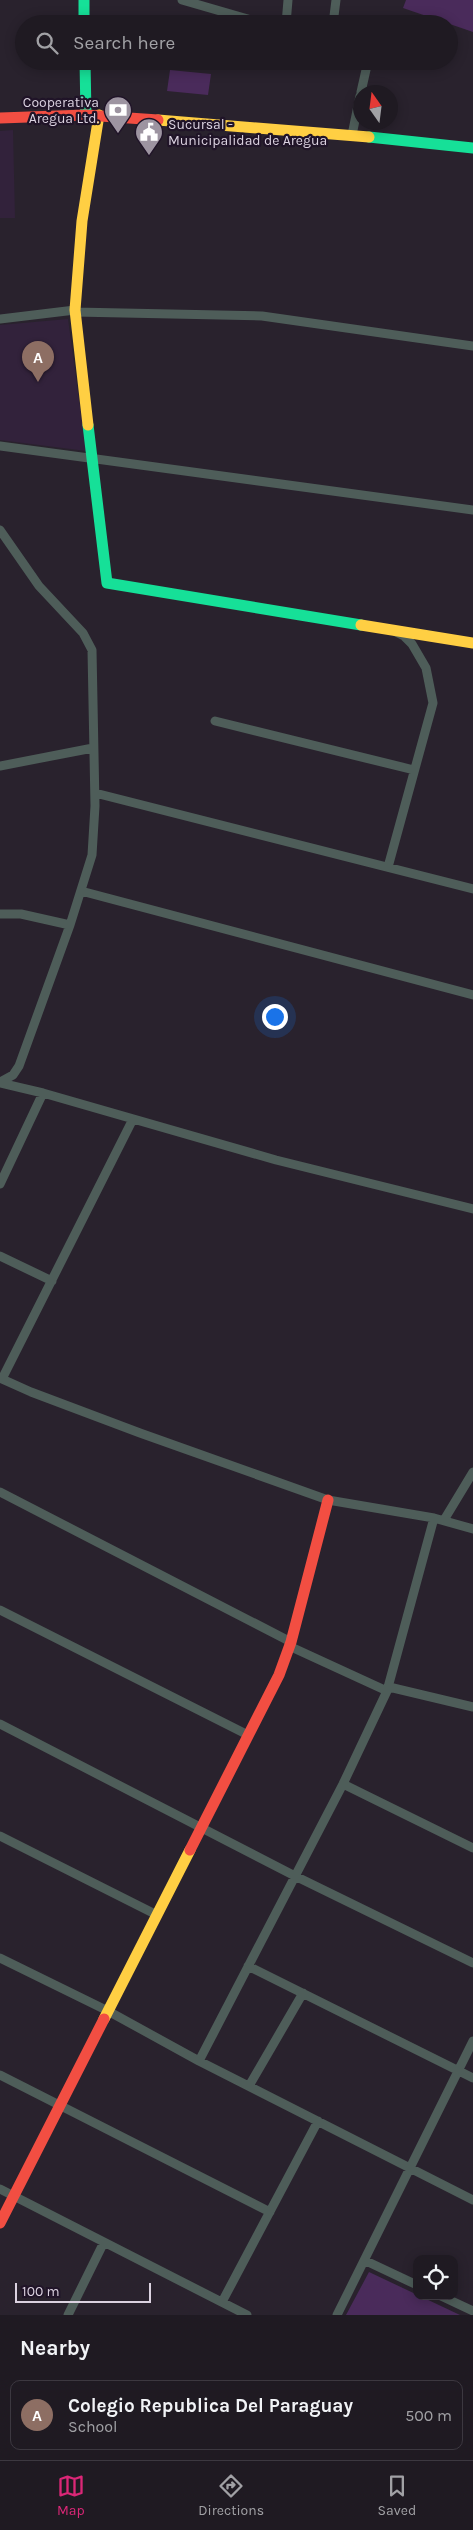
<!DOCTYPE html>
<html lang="en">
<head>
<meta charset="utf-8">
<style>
	body { margin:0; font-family:Karla,sans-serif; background:#27232a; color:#f1f3f6 }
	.controls { position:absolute; right:15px; bottom:15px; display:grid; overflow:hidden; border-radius:10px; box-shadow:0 2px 12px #0003 }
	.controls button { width:45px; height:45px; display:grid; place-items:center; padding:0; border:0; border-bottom:1px solid #3c3840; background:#1f1a22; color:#f1f3f6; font:25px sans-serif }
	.compass { position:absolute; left:353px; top:85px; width:45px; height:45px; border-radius:50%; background:#1f1a22; box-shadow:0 2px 12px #0003; rotate:346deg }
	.scale { position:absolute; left:15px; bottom:12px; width:136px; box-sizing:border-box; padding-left:5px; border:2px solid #dbd2e0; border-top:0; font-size:14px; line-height:18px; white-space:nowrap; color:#dbd2e0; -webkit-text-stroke:4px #201428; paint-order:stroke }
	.you { position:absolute; left:274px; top:1016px; width:18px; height:18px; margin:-12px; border:4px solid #fff; border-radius:50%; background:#1a73e8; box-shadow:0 0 0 8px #1a73e833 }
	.badge { display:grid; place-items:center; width:32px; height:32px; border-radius:50%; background:#db2777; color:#fff; font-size:16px; font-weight:700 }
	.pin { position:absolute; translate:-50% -41px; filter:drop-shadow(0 1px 2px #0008) }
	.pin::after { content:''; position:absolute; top:26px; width:18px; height:15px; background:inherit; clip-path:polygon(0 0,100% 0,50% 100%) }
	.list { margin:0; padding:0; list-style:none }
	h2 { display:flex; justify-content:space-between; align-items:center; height:65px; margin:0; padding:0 20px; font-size:21px }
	h2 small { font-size:16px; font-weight:400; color:#a1a1a5 }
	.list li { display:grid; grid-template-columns:32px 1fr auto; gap:15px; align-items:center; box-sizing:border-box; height:70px; margin:0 10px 10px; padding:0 10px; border:1px solid #3c3840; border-radius:10px }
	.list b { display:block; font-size:19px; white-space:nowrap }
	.list p { margin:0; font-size:16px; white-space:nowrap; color:#a1a1a5 }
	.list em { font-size:16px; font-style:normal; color:#a1a1a5 }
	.icon { flex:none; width:28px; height:28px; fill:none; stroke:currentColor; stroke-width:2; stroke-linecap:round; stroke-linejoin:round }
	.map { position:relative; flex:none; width:473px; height:2315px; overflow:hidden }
	.search { position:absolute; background:#1f1a22; box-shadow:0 2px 12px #0003; left:15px; right:15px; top:15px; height:55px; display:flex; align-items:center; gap:12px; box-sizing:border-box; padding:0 18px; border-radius:28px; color:#a1a1a5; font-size:19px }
	.sheet { height:145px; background:#1f1a22 }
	nav { display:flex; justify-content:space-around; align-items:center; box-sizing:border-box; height:70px; border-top:1px solid #3c3840; background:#1f1a22; font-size:14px; color:#a1a1a5 }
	nav a { display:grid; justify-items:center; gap:2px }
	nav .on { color:#db2777 }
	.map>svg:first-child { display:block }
	.built { fill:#32223b }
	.green { fill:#4a2b5b }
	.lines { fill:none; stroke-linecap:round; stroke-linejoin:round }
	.street { stroke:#4e5d59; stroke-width:9 }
	.fast { stroke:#16e098; stroke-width:11 }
	.slow { stroke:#ffcf43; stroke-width:11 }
	.jam { stroke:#f24e42; stroke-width:11 }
	.labels { text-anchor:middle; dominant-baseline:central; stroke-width:4.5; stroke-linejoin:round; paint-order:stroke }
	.poi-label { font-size:14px; fill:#dbd2e0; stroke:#201428; text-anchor:end }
</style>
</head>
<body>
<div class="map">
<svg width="473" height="2315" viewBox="0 0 473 2315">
	<rect width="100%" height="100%" fill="#29222d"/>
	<path class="built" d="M13,130L15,218H0V131Z
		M68,319L86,451L0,440V325Z"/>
	<path class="green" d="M406,0H473V32L403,8Z
		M170,70L211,74L208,95L167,91Z
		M369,2272L460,2315H346Z"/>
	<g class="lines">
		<path class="street" d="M182,0L265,24
			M286,24L288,0
			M333,24L336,0
			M361,92L368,61
			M352,135L360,96
			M75,312L262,316L473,346
			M0,319L75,310
			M0,446L473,510
			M0,530L39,586L83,633L92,650L95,806L92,855L70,925L19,1066L13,1075L0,1082
			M215,721L414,770
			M0,766L93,748
			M95,793L473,889
			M388,867L433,703L426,668L412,644L404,636L396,632
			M81,891L473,995
			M0,914H21L70,925
			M0,1083L43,1093L276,1160L473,1209
			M0,1184L43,1093
			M0,1256L52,1281
			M0,1378L31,1392L140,1433L328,1500L434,1518L473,1529
			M2,1379L133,1119
			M0,1492L291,1642
			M444,1520L473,1472
			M0,1610L248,1735
			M289,1646L387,1691
			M389,1687L473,1707
			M0,1724L295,1876L473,1963
			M343,1784L473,1848
			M0,1836L157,1915
			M0,1958L108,2011L199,2061L473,2200
			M248,1966L473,2078
			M199,2061L343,1784L387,1691L434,1518
			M0,2075L270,2212
			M249,2086L303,1993
			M0,2189L247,2315
			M366,2261L417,2285
			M441,2296L473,2311
			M222,2302L318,2121
			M68,2315L104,2242
			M337,2315L473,2041"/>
		<path class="fast" d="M84,0V24
			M85,61L86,115
			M369,137L473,148
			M88,425L107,583L361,625"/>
		<path class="slow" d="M158,120L369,137
			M88,425L75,310L82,221L99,115
			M361,625L473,643
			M104,2019L190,1850"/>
		<path class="jam" d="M0,118L86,115L158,120
			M190,1850L279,1675L291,1642L328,1500
			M0,2223L104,2019"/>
	</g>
	<defs>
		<g id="bank-pin" transform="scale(1.4375)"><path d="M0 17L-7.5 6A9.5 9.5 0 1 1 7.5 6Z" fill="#9d94a1" stroke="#201428"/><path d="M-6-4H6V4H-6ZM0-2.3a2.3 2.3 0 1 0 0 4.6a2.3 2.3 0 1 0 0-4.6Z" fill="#fff"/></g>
		<g id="civic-pin" transform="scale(1.4375)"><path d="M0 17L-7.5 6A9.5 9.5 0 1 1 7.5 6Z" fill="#9d94a1" stroke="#201428"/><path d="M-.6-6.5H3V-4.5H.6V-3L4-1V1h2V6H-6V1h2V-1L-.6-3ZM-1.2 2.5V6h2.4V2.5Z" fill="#fff"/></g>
	</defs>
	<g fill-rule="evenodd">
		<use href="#bank-pin" x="118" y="110"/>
		<use href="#civic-pin" x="149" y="132"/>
	</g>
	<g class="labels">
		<g class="poi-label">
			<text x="99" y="102">Cooperativa<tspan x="99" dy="16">Aregua Ltd.</tspan></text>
			<text x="168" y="124" text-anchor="start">Sucursal -<tspan x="168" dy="16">Municipalidad de Aregua</tspan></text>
		</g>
	</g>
</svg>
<div class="controls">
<button><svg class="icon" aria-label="locate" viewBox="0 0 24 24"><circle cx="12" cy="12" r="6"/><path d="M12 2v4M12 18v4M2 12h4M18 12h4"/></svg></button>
</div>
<svg class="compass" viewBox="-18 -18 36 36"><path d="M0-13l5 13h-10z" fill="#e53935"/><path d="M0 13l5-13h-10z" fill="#a1a1a5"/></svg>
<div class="scale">100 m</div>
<div class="you"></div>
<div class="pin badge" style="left:38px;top:382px;background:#8d6e63">A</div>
<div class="search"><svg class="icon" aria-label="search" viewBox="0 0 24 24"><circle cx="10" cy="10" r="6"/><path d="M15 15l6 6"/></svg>Search here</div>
</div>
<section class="sheet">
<h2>Nearby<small></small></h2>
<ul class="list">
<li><span class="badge" style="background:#8d6e63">A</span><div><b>Colegio Republica Del Paraguay</b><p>School</p></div><em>500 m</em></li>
</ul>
</section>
<nav>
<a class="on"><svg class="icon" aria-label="map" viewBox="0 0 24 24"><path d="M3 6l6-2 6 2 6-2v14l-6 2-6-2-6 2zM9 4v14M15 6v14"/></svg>Map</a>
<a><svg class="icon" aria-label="directions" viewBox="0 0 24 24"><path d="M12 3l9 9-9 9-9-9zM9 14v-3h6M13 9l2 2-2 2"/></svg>Directions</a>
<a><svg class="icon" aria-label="saved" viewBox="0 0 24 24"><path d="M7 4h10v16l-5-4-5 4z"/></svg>Saved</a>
</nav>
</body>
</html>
